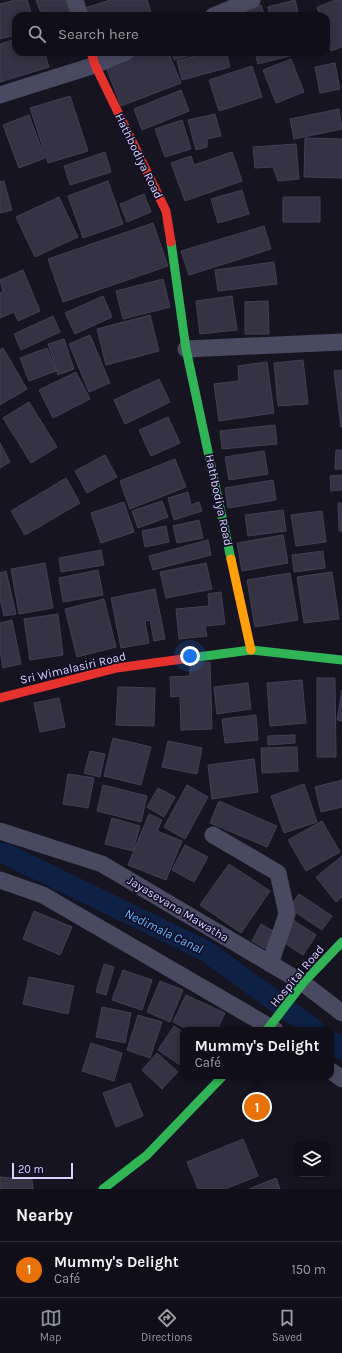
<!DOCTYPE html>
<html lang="en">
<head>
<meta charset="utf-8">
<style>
	body { margin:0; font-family:Karla,sans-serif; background:#1e1d26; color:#f1f3f6 }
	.controls { position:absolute; right:12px; bottom:12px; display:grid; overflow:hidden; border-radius:8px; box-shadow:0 2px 10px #0003 }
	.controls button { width:36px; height:36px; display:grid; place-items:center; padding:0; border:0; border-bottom:1px solid #302f38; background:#100f19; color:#f1f3f6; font:20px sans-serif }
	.scale { position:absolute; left:12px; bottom:10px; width:61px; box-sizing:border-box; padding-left:4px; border:2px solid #d9d4ff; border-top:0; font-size:11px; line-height:14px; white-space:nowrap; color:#d9d4ff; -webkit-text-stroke:3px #130f26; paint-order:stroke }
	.you { position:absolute; left:190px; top:656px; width:14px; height:14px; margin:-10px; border:3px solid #fff; border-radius:50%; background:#1a73e8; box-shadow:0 0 0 6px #1a73e833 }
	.badge { display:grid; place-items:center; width:26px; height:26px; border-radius:50%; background:#8c9099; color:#fff; font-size:13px; font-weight:700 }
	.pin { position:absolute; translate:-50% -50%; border:2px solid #fff; box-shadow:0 1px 4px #0006 }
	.popup { position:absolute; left:180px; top:1027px; width:154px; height:52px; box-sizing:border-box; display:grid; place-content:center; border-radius:8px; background:#100f19; filter:drop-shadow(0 1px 3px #0005); font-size:13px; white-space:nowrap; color:#9c9ca2 }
	.popup b { font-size:15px; color:#f1f3f6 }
	.popup::after { content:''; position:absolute; left:50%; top:100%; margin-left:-8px; border:8px solid transparent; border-top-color:#100f19 }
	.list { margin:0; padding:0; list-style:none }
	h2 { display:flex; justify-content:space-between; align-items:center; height:52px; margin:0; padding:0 16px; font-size:17px }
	h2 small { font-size:13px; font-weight:400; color:#9c9ca2 }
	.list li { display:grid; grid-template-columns:26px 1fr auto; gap:12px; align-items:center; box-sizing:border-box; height:56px; padding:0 16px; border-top:1px solid #302f38 }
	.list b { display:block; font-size:15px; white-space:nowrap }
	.list p { margin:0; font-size:13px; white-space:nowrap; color:#9c9ca2 }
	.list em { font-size:13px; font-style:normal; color:#9c9ca2 }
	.icon { flex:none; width:22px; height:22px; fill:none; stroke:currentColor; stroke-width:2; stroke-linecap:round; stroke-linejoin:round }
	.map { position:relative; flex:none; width:342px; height:1189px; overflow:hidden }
	.search { position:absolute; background:#100f19; box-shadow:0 2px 10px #0003; left:12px; right:12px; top:12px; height:44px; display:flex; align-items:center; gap:10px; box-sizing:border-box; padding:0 14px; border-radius:12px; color:#9c9ca2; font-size:15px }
	.sheet { height:108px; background:#100f19 }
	nav { display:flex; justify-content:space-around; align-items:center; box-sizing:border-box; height:56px; border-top:1px solid #302f38; background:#100f19; font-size:11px; color:#9c9ca2 }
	nav a { display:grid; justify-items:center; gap:2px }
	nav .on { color:#8c9099 }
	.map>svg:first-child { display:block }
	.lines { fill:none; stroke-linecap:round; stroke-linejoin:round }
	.canal { stroke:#0d2144; stroke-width:21 }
	.building { fill:#343243; stroke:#433f54 }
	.street { stroke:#4a4962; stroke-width:17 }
	.fast { stroke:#30b455; stroke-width:9 }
	.slow { stroke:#ff9f0a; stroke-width:9 }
	.jam { stroke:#e5322d; stroke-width:9 }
	.labels { text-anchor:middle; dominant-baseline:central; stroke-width:3.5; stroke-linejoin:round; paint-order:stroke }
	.street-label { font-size:12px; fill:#d9d4ff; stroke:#130f26 }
	.water-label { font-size:13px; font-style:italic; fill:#62b6ff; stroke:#130f26 }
</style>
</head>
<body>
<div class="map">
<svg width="342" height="1189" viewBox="0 0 342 1189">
	<rect width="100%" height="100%" fill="#161421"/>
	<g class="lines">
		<path class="canal" d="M0,853L6,854L206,951L315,1030
			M331,1041L342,1049"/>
	</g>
	<path class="building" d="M15,0H27L32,16H16V35L0,39V4Z
		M36,0H71L77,16H42Z
		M110,0H147L152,16H84L82,9Z
		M295,0L299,16H270L268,7Z
		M336,0H342V47L331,51L326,35V16H320L317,7Z
		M261,5L265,16H240L239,12Z
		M16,39V52H44L49,67L0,82V44Z
		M144,52H168L181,83L121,106L106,67Z
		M172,52H201L174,60Z
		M209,52H226L230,67L182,80L177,61Z
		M255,52H305L258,64Z
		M291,59L304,92L276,103L263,70Z
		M335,63L340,89L320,93L315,67Z
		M252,66L262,97L219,111L209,80Z
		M181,90L189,111L142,130L134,109Z
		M70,96L88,151L48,163L30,108Z
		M339,109L342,129L294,139L290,119Z
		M215,114L221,136L207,139V147L196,150L188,120Z
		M29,115L45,158L19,168L3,125Z
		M182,120L191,149L165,157L155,129Z
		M305,138L342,139V178L304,177Z
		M296,144L299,179L278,181L273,167L255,168L253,147Z
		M105,152L111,172L70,185L64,166Z
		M232,152L242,181L185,201L171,163L191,156L194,165Z
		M4,181L12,210L0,213V182Z
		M108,181L123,224L83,238L68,196Z
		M242,190L249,214L218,223L211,199Z
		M144,194L151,212L127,222L120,204Z
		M59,197L78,237L35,257L16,217Z
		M283,197H320V222H283Z
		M153,223L168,266L63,302L48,259Z
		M264,226L271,249L189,275L181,251Z
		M274,262L277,284L218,291L215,270Z
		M23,270L40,311L18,321L14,312L0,318V293L3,291L0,280Z
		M163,279L170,307L123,319L116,291Z
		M103,296L112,317L75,334L65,313Z
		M232,296L237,330L200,334L196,301Z
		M268,301L269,334H245V302Z
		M150,315L159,351L106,365L97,329Z
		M53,316L60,332L21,350L14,334Z
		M90,335L110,383L89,392L69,344Z
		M64,339L74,369L58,375L48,344Z
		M3,348L27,389L0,405V350Z
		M47,348L56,371L29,381L20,358Z
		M303,360L308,404L278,406L274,363Z
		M267,362L274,413L219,421L214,384L239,381L238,366Z
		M342,370V427H341L334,371Z
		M76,372L90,399L53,418L39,390Z
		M159,379L170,402L125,424L114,400Z
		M29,402L57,447L31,463L3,418Z
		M168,417L180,443L151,456L139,430Z
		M275,425L277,444L222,449L220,431Z
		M0,443L10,462L0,468Z
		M336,450H342V469H335Z
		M264,451L268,474L229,480L225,457Z
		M105,455L117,477L87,493L75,471Z
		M175,459L186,487L130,509L120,481Z
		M342,475V490L331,491L330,476Z
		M66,478L80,503L25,535L11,511Z
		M273,480L276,500L228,508L225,488Z
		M188,492L191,505L199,502L202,511L174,520L168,498Z
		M162,501L168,517L138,528L132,511Z
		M124,502L134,532L101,543L91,513Z
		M338,503H342V531H339Z
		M283,510L286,531L248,536L245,515Z
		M322,511L326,542L296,546L291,515Z
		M199,520L203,538L177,543L173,526Z
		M166,526L169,542L145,547L142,531Z
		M283,535L288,563L242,571L237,543Z
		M208,540L211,555L153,570L149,556Z
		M101,550L104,565L61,572L59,558Z
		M323,551L325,568L294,572L292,555Z
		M45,563L53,608L19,614L11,569Z
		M206,563L212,589L166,598L160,572Z
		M98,570L103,595L63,602L59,578Z
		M6,571L16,614L4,616L0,598V573Z
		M332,572L339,619L304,623L297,577Z
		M290,573L298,620L255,627L247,580Z
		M155,589L165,639L154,641L150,620L145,621L149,643L121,648L111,598Z
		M221,592L225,624L205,626L207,636L179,639L176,609L209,606L208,594Z
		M104,599L116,647L77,657L65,609Z
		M58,614L63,655L30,660L24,619Z
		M12,620L21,664L3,668L0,651V623Z
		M210,662L212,729L181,730L180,696L171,697L170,677L190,676V663Z
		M317,678H335L336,757H317Z
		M302,680L306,723L270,726L267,683Z
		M248,683L251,709L217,714L214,687Z
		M118,687L155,688L154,726L116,725Z
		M342,690V721L337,720Z
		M59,698L65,727L40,732L34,703Z
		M256,715L258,740L225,743L222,719Z
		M295,735V743L268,745V736Z
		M113,738L151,747L141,785L104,776Z
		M168,741L202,748L197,774L162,767Z
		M297,747L298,771L262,773L261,748Z
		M90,751L105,754L100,777L84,773Z
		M254,759L258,792L212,799L208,765Z
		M68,774L94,778L88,808L63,804Z
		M342,780V807L321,812L315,787Z
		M304,784L317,822L284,833L271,796Z
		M103,785L147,796L141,822L97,811Z
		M187,785L208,797L185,839L164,827Z
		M158,788L175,797L164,817L147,807Z
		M219,801L277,826L267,847L210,823Z
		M149,814L162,820L157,831L182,841L166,880L128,865Z
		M112,818L140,826L133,851L105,844Z
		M322,821L340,852L306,871L288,840Z
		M185,845L208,857L194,882L172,870Z
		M342,856V897L336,902L316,877Z
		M229,864L270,891L241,933L200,905Z
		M299,894L332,916L322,930L289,908Z
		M34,911L72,927L60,955L23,939Z
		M293,920L316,935L303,955L280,940Z
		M261,924L275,932L266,949L252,941Z
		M104,964L114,967L106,995L96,992Z
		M123,970L152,980L142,1010L112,1000Z
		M29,977L74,986L68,1014L23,1004Z
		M160,981L183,990L170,1022L147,1012Z
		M186,995L225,1013L217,1030H189L173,1022Z
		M102,1007L131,1013L125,1043L96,1037Z
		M138,1015L162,1022L150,1058L127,1050Z
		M174,1026L183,1032V1067L158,1050Z
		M91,1043L122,1053L114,1081L82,1071Z
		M157,1053L178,1072L162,1089L142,1070Z
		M130,1083L143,1116L116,1127L103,1093Z
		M243,1139L258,1176L225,1189H198L187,1162Z
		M0,1177L32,1180L33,1189H0Z
		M276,1178L280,1189H249Z"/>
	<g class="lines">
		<path class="street" d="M75,0L80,16
			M213,16L252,0
			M0,95L95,65L126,52
			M186,349L342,342
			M0,831L102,864L303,983L342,1013
			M213,835L278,873L287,914L270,964
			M0,880L43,895L275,1030
			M331,1071L342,1079"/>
		<path class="fast" d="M171,242L186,349L231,559
			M190,658L251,650L342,660
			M267,1030L303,983L342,942
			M103,1189L147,1155L223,1076"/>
		<path class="slow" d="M231,559L251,650"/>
		<path class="jam" d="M91,52L95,65L166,211L171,242
			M0,698L117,668L190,658"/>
	</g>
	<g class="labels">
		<g class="street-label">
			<text transform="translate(139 156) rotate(64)">Hathbodiya Road</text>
			<text transform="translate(219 500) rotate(78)">Hathbodiya Road</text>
			<text transform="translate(73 668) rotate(-13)">Sri Wimalasiri Road</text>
			<text transform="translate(178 909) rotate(31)">Jayasevana Mawatha</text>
			<text transform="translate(297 976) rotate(-50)">Hospital Road</text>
		</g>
		<g class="water-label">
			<text transform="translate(164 931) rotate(26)">Nedimala Canal</text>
		</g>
	</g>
</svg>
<div class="controls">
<button><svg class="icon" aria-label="layers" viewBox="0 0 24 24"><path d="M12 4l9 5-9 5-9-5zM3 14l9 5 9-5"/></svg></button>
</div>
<div class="scale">20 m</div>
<div class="you"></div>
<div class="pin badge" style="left:257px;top:1107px;background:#e8710a">1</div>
<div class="popup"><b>Mummy's Delight</b>Café</div>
<div class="search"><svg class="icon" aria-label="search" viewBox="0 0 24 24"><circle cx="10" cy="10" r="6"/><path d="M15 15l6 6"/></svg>Search here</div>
</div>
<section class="sheet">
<h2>Nearby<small></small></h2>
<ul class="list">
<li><span class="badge" style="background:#e8710a">1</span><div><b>Mummy's Delight</b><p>Café</p></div><em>150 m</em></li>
</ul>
</section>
<nav>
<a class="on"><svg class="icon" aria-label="map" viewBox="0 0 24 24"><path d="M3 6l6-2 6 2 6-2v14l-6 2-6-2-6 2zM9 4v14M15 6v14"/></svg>Map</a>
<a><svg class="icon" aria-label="directions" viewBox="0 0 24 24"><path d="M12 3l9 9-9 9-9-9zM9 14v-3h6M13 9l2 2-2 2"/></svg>Directions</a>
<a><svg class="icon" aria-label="saved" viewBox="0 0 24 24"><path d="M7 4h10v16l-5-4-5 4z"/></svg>Saved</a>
</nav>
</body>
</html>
